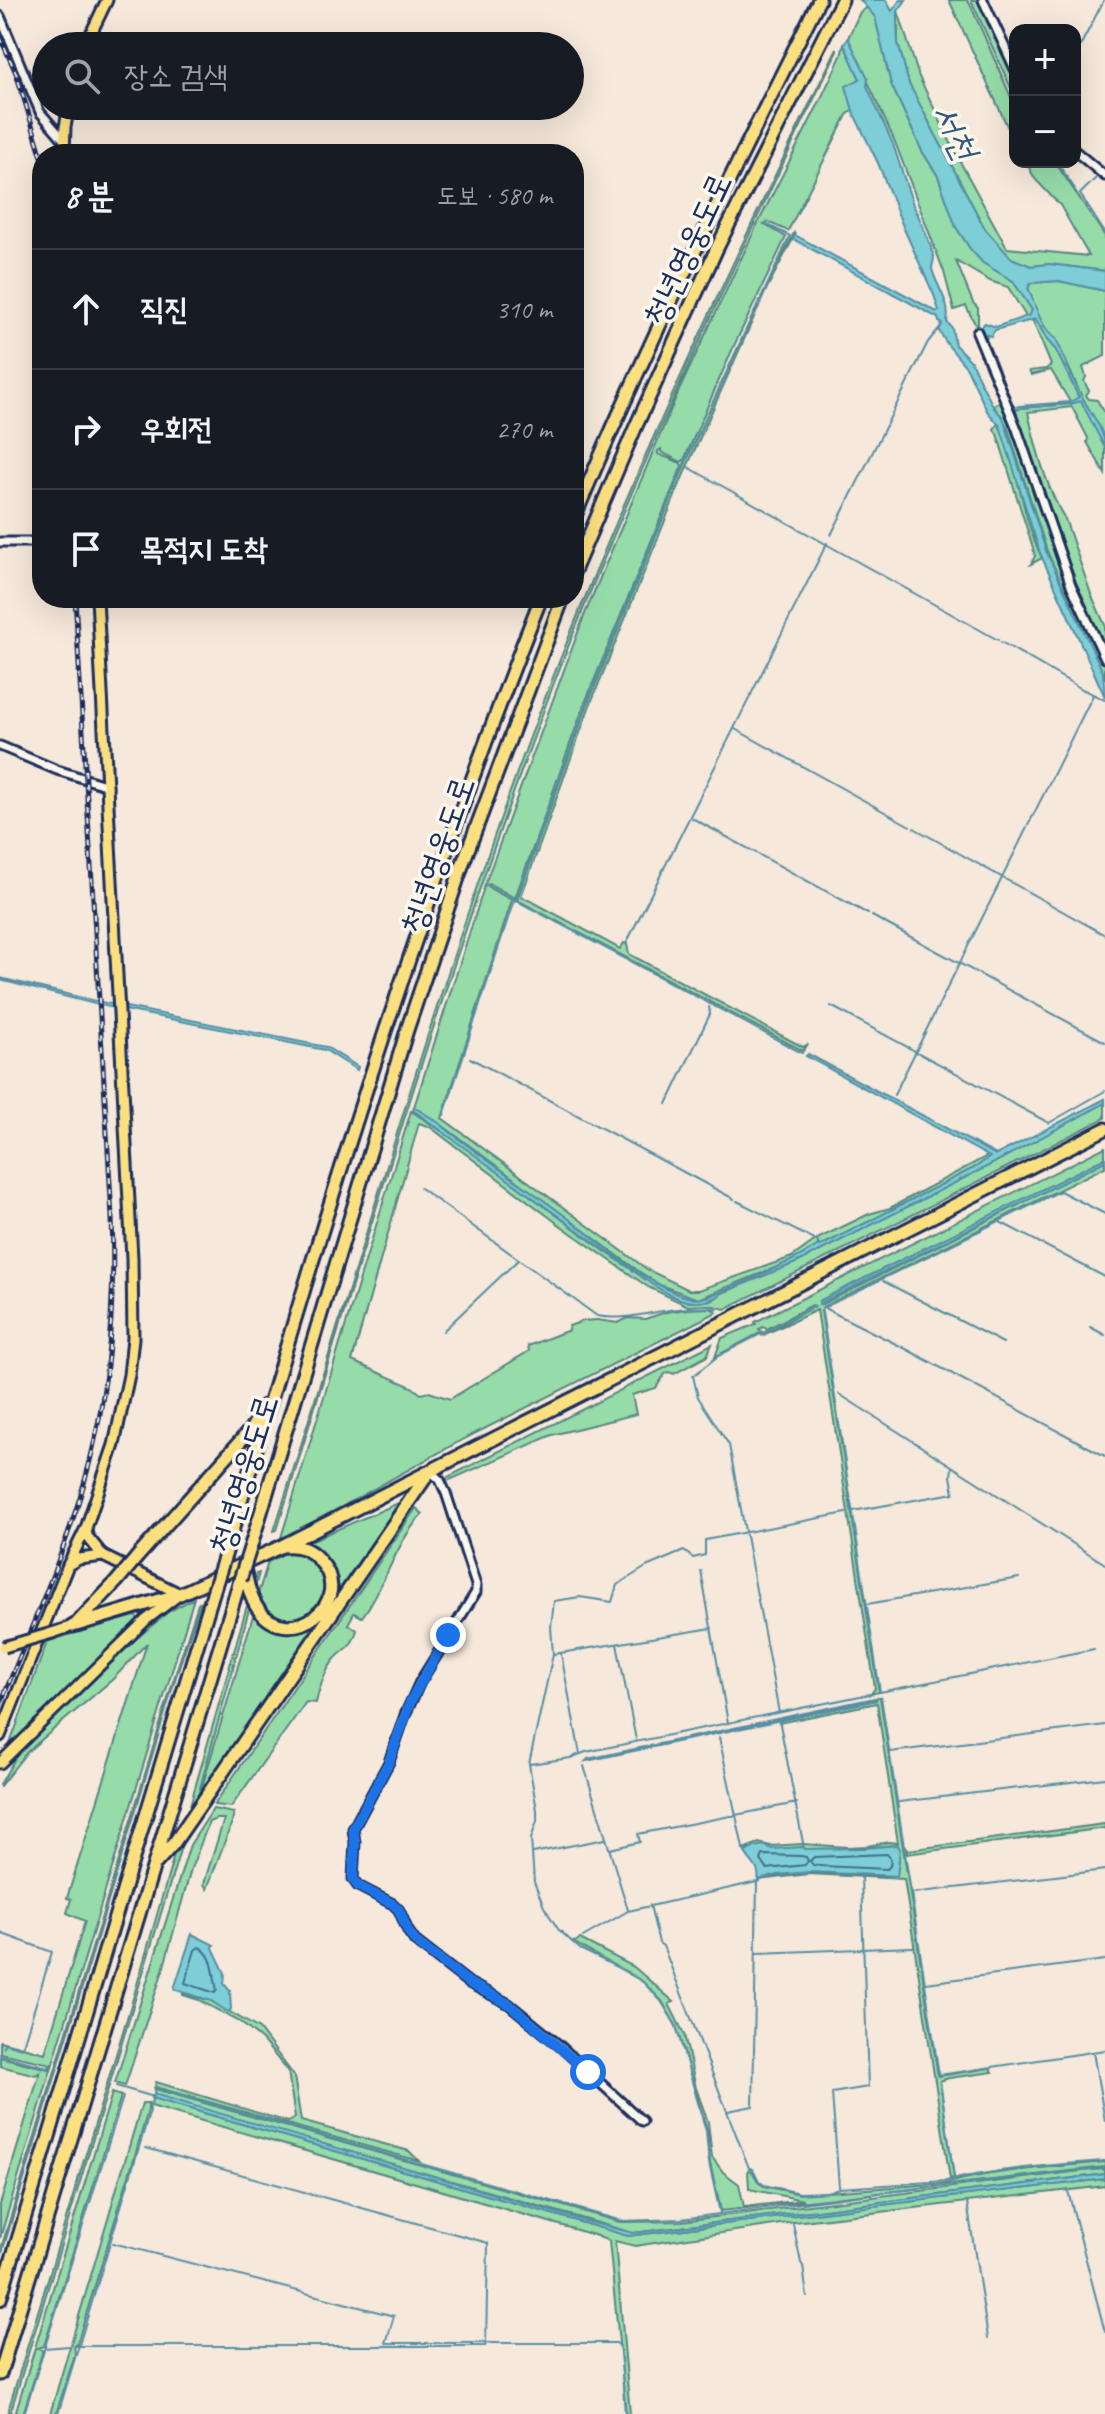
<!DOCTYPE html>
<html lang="ko">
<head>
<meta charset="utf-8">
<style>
	body { margin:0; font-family:Caveat,"Poor Story",sans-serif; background:#20242c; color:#f1f3f6 }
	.controls { position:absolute; right:24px; top:24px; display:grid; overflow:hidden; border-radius:16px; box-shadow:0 8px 32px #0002 }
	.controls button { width:72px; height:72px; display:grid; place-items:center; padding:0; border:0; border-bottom:2px solid #363941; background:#171b24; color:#f1f3f6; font:40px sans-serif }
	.stop { position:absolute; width:24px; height:24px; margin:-18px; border:6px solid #1a73e8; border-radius:50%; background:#fff }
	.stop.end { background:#1a73e8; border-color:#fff; box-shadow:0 2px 8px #0008 }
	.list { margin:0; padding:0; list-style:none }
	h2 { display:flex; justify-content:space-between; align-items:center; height:104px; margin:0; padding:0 32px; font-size:34px }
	h2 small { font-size:26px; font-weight:400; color:#9ea1a6 }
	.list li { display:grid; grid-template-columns:52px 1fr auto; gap:24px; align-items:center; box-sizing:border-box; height:120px; padding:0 32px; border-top:2px solid #363941 }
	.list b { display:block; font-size:30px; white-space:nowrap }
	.list em { font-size:26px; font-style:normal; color:#9ea1a6 }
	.icon { flex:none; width:44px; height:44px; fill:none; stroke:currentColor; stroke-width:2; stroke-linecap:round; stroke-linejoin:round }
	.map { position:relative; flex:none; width:1105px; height:2414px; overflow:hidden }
	.search { position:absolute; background:#171b24; box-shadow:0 8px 32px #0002; left:32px; top:32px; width:552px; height:88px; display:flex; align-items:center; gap:20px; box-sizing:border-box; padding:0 28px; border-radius:44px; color:#9ea1a6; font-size:30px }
	.panel { position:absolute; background:#171b24; box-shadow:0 8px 32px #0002; left:32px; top:144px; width:552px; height:464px; border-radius:32px }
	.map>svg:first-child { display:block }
	.green { fill:#96dca9; stroke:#588684; stroke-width:2 }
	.water { fill:#7dced6; stroke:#568ea6; stroke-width:2 }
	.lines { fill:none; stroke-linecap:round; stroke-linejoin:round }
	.shore { stroke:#426f8e; stroke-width:2 }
	.stream { stroke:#568ea6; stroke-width:2 }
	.minor-casing { stroke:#1b2f5e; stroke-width:13 }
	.major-casing { stroke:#1b2f5e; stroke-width:15 }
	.highway-casing { stroke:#1b2f5e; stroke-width:17 }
	.minor { stroke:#fbf7ec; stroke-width:7 }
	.major { stroke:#fce080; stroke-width:9 }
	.highway { stroke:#fce080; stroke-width:11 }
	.rail-casing { stroke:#1b2f5e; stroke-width:5 }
	.rail { stroke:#fbf7ec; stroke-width:2; stroke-dasharray:6; stroke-linecap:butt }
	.major-bridge-casing { stroke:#1b2f5e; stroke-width:15; stroke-linecap:butt }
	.highway-bridge-casing { stroke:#1b2f5e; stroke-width:17; stroke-linecap:butt }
	.major-bridge { stroke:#fce080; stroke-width:9 }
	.highway-bridge { stroke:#fce080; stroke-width:11 }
	.route { stroke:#1a73e8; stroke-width:10 }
	.labels { text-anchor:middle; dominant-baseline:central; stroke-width:7; stroke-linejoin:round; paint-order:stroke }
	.street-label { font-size:34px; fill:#1b2f5e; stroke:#fbf7ec }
	.water-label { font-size:36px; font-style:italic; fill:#34577c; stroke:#fbf7ec }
</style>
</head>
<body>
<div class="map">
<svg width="1105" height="2414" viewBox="0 0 1105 2414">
	<rect width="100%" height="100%" fill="#f6e8da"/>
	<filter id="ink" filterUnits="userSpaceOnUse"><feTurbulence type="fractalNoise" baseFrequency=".0125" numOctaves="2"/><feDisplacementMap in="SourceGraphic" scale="16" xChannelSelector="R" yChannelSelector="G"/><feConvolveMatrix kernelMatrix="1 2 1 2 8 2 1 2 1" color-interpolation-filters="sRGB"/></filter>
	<g filter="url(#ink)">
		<path class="green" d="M949,0H967L971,6L1015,106V143Z
			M971,0H981L1015,75V97Z
			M868,7L875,17L891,84L922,151L938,176L956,227L971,250L983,263L1013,281L1032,310L1027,318L1008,287L990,281L956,261L973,303L978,308V325L976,326L966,306L954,310L944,272L895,142L848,38L860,12Z
			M898,11L919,77L957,156L1007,248L1089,256L1060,205L1035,179L1026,162H1055L1105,236V271L1049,264L1031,266L1011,258L985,229L909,84L898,43Z
			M844,44L860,79L847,89L853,110L847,115L788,231L768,222L764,224L786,237L733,348L684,460L681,462L661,452V449L658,451V454L681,463L682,466L584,705L515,898L490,884L487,885L491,889L512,900L442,1118L648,1270L689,1290H699L792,1257L817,1239L869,1214L890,1208L989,1155L990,1157L976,1167L789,1262L698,1299L660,1285L637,1270L439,1123L414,1107L486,881L584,616L676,397L756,227L818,105L841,56Z
			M837,48V51C737,259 637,467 554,683C448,961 365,1246 277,1530L274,1531C354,1280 425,1026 515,778C606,528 719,288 837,48Z
			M794,233L795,235L767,288L686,469L590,705L521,897L533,902L620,949L624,943L627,944L629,954L803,1047L808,1044L803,1051L517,900L588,703L685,464L750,321Z
			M1059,281L1105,291V356L1083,367L1086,377L1084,381L1089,391L1086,395L1089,399L1097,400L1105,413V439L1080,393L1056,339C1040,328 1035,305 1028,288L1031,283Z
			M1032,319H1036L1047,340L1056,350L1079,398L1070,402L1051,370L1031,375L1029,371L1046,369L1051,365Z
			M982,329L987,337L985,339L1014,411L1021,408L1070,404L1081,401L1103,441L1105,448V474L1087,442L1088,438L1072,407L1028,412C1035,445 1047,490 1065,519L1091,594L1105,625V656L1072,583L978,330Z
			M1003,400L1044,518L1105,661V679L1047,551L1007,426L993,405Z
			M998,423C1019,465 1021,516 1042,558L1031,564L1035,556L1033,548L997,434L994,429Z
			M1105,1103V1118L725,1309L710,1305L688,1306L648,1287L557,1223L430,1127L419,1123L352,1361L412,1387L421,1394L429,1392L450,1399L529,1351L528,1346L569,1330V1326L583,1321L597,1320L618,1323L628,1318L645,1319L666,1312L687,1309L710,1308L717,1312L462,1440L280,1541L411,1111L458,1142L606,1252L659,1288L689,1302L713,1300L722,1293L800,1261L991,1164Z
			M1105,1147V1158L819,1301L821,1305L1105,1161V1167L823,1307L821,1311L879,1692L871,1694L875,1688L817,1310L761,1336L815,1306L812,1305L767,1329L763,1327L759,1329L762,1332L758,1334L715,1357L722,1338L756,1324L755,1322Z
			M712,1344L707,1356L674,1374L669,1372L665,1374L656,1388L632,1395L636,1414L552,1435L445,1482L448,1477Z
			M403,1501L337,1601C343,1574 331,1557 308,1542Z
			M416,1508L423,1514C395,1542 386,1586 362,1617L354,1613L348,1624L357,1630C350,1652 346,1646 334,1660C324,1672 319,1689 316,1703L306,1702L231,1807L214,1805Z
			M299,1552L306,1554L328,1577L325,1604L296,1622C277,1618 266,1612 258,1594L268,1562L283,1554Z
			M259,1573L191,1821L185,1823L256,1574Z
			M194,1598L0,2238V2205L40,2072L36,2075L0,2066V2057L49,2069L51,2064L0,2053V2041L45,2053L85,1921L67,1913L71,1899L67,1898L147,1643L113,1679L27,1752L0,1786V1784L17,1755L135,1640L168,1612Z
			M201,1602L177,1673L0,2259V2252L176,1672L198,1604Z
			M255,1609C278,1629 288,1639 319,1623L196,1807Z
			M136,1616L138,1620L135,1627L8,1749L47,1642L74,1633Z
			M880,1697L938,2076L990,2068L993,2072L949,2078L940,2081L954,2178L950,2179L904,1879L809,1874L758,1880C804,1869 850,1876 897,1876L899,1859L894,1845C845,1851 797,1848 748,1849L745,1852L743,1849L759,1843L770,1846L802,1844L848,1847L867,1846L889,1842L898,1843L877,1703L779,1723L780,1720L876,1700L875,1698Z
			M213,1809L234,1813L232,1822L207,1889L204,1884L206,1877L224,1819H216L209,1822L191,1869L163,1970L125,2086L115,2083L190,1845Z
			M1105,1824V1828L907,1854L906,1848L908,1850Z
			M181,1847L10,2414H7L134,1995L175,1852Z
			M580,1939L634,1967L674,2002L669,2004L684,2034L696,2088L708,2122L712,2157L723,2172L739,2184L744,2207L803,2200L749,2189L748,2170L752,2171L759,2183L764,2186L800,2194L947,2183C998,2170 1052,2167 1105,2162V2167L721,2211L710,2163L707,2130L676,2026L662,2001L643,1982L571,1941L575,1942Z
			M183,1993L211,2001L259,2029L294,2076L301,2121L409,2151L419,2161L155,2087L156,2082L288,2122L295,2118L288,2071L262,2040L240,2022L199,2000L183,1995Z
			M155,2089L620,2222L682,2221L1073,2172L1105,2169V2174L633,2233L159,2097L154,2094Z
			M112,2093L121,2096L44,2346L38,2348L42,2350V2353L23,2414H15Z
			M152,2098L628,2236L805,2214L1105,2179V2186L794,2222L635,2246L615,2241L630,2414H626L609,2241L594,2235L151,2106Z
			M142,2103H148V2110L136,2152L77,2344L74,2345L75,2354L56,2414H50Z"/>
		<path class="water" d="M860,0H886L892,11L900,0H906L898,11L897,21L898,43L909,84L985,229L1011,258L1031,266L1049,264L1105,271V291L1059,281L1031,283L1028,288C1036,305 1040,328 1056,339C1064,359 1072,378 1082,397C1090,413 1105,429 1105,448L1081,401L1070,404L1021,408L1014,411V408L1019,406L1070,402L1079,397L1056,350L1047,340L1036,319L995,330L991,336L984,334L981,327L985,323L996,327L1030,315L1032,310L1013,281L983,263L971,250L956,227L938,176L922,151L891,84L875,17Z
			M848,38L868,78L867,86L893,144L913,205C916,209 934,253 934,257C934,261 932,265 932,269C937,288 951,302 947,322L952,328L955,345L971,361L978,377L994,408L1003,417L1046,551L1103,672L1105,697L1040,553L1000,426L987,411L967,368L947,344L939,331L942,323L939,322L938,318L793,239L795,235L937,312L939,311L934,295L904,229L878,163L854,114L846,86L860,79L844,44Z
			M0,978L91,1000L326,1047L358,1067L357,1070L325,1050L95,1004L0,980Z
			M808,1054L996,1155L1105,1099V1103L992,1164L800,1261L722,1293C696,1312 674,1298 650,1283L413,1110L414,1107L439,1123C484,1161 536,1192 582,1229C610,1251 660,1294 696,1299C708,1300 808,1255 818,1245L821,1246L976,1167L990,1157L806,1056Z
			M1105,1158V1161L819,1304V1301Z
			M875,1698L876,1700L586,1761L588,1759Z
			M763,1845L772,1849L803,1847L805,1849L865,1848L898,1845L900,1849L897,1876L809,1872L778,1875L758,1880C761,1868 749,1861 745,1852L755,1847Z
			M192,1934L214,1945L213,1948L225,1973L224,1984L230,1991L231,2009L228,2012L211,2001L174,1989Z
			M154,2094L585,2221L633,2233L1099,2175L1105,2174V2179L805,2214L628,2236L156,2099L152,2098Z"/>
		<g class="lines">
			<path class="shore" d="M887,1854L891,1859L890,1866L887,1869L821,1866L813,1865L810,1861L814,1857Z
				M763,1855L801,1856L806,1857L808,1861L805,1865L767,1869L761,1860Z
				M199,1947C215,1955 213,1975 217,1990L215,1993L185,1983L195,1950Z"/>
			<path class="stream" d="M1075,56L1104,0
				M1057,162L1075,189
				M1098,176L1080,194L1105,233
				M688,467L998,640
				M831,535L928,342L942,325
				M1001,642L1082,689L1105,700
				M735,729L910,826
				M692,818L868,914
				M914,828L1105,935
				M488,885L515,900
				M521,903L802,1053
				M872,916L1105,1042
				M626,944L827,543
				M831,1006L1049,1123L1105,1091
				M470,1058L734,1199
				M894,1095L1093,695
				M667,1104L710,1014L709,1007
				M444,1115L513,903L516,900L586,705L684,464L790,236L766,224
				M420,1188L597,1316C628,1322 661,1308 692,1308C701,1309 708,1306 717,1309
				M737,1201L817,1241L819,1246
				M1000,1222L1105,1277
				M883,1281L1003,1343
				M825,1307L1060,1191L1105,1214
				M824,1308L908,1350L1105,1456
				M822,1312L880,1692L1094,1649
				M1090,1327L1105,1335
				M443,1331L519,1259
				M839,1394L1105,1564
				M853,1511L954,1493L951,1476L952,1467
				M701,1571L728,1723
				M867,1604L1019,1578
				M617,1644L636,1740
				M554,1654L712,1628
				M561,1654L580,1754
				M881,1697L939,2075L1105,2050
				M779,1713L729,1445L698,1397L693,1376L718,1356L815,1306
				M780,1724L804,1848
				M719,1737L743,1848L748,1851
				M890,1752L1105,1725
				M530,1764L570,1758L586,1752L870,1694
				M584,1766L628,1910
				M899,1802L1105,1778
				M610,1849L640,1842L638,1834L797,1803
				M533,1853L605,1839
				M913,1893L1105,1870
				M650,1905L659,1943L663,1946L749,2168L753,2169L759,2181L764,2185L800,2193L827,2192L839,2188L946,2181C998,2169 1052,2165 1105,2161
				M0,1933L52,1952L22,2048L4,2043L3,2047
				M583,1937L628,1911L757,1882L765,1878
				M757,1953L913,1947
				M926,1983L1105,1960
				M1093,2052L1105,2121
				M0,2055L48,2067
				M940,2082L954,2178
				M116,2086L154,2097
				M154,2088L622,2221L681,2219L879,2193L1105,2168
				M728,2111L753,2106L757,1882
				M839,2187L832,2093L868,2087L861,1876
				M1068,2191L1105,2332
				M967,2202L988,2338
				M720,2213L709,2163L706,2131L676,2025L661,2001L643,1982L629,1973L580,1949L558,1929L544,1907L534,1882L531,1839L537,1821V1810L529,1764L553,1654L551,1627L554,1601L580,1597L612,1602L617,1585L646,1567L684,1551L693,1558L705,1555V1540L846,1513
				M793,2224L801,2263L803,2266L807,2297
				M113,2243L394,2316L386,2343H616L620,2346L625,2414
				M75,2346H485L486,2344L488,2243L146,2148
				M45,2348L69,2346
				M24,2414L123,2097
				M58,2414L150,2111L149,2103"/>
			<g class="minor-casing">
				<path id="minor" d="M983,0L1015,69
					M0,16L40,112L64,140
					M1075,151L1105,176
					M977,332L1017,429L1071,585L1105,658
					M0,542H37
					M0,746L57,770L108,786
					M430,1471L440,1480L446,1493L476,1585V1592L420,1682L405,1715L389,1762L353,1829L355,1842L353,1879L358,1886L393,1904L399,1910L408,1931L415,1941L469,1983L509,2004L560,2046L642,2121"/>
			</g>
			<g class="major-casing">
				<path id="major" d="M85,46L107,0
					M64,154L65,127L69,106
					M68,1565L79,1559L103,1556
					M52,1633L73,1626
					M0,1736L68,1565L86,1528L114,1445L129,1375L133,1338L132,1258L97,598
					M0,1763L146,1620L180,1594L103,1556L87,1536L86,1528"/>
			</g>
			<g class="highway-casing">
				<path id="highway" d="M574,518C648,341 733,171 819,0
					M574,571L636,426L717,248L842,0
					M252,1542L407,1030L463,863L563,598
					M225,1555C319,1232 417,910 541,598
					M138,1556L252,1428L264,1406
					M244,1568C247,1582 250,1597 258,1609C290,1653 358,1601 319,1560C311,1550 299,1545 286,1546
					M77,1623L117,1581
					M73,1626L180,1594L282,1546L1105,1129
					M156,1863L174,1843L428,1474
					M0,2299L213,1593
					M0,2374L240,1580"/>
			</g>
			<use href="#minor" class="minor"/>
			<use href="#major" class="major"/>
			<use href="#highway" class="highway"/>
			<g class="rail-casing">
				<path id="rail" d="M0,37L16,73L42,157
					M0,1705C31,1627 68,1547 89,1465C110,1383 115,1301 112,1217L75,598"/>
			</g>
			<use href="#rail" class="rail"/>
			<g class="major-bridge-casing">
				<path id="major-bridge" d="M4,1647L52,1633"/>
			</g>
			<g class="highway-bridge-casing">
				<path id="highway-bridge" d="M240,1580L252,1542
					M117,1581L138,1556
					M213,1593L225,1555"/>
			</g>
			<use href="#major-bridge" class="major-bridge"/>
			<use href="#highway-bridge" class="highway-bridge"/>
		</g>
	</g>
	<g class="lines" filter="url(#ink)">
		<path class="route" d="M448,1635L411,1700L389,1762L353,1829L355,1842L353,1879L358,1886L393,1904L399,1910L408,1931L415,1941L469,1983L509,2004L588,2072"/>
	</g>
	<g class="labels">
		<g class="street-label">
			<text transform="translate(687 249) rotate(-65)">청년영웅도로</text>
			<text transform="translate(437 855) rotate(-71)">청년영웅도로</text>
			<text transform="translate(243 1474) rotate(-73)">청년영웅도로</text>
		</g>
		<g class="water-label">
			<text transform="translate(955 131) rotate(63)">서천</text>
		</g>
	</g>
</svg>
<div class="controls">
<button>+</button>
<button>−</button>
</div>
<div class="stop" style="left:588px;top:2072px"></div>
<div class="stop end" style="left:448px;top:1635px"></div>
<div class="search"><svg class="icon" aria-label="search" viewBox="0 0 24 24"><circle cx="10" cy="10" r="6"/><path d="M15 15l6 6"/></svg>장소 검색</div>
<section class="panel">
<h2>8 분<small>도보 · 580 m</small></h2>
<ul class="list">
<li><svg class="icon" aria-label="ahead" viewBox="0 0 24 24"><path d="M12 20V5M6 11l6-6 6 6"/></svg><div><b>직진</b></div><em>310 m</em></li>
<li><svg class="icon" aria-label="right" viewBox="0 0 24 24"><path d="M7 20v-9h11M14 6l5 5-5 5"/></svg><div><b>우회전</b></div><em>270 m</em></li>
<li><svg class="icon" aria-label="arrive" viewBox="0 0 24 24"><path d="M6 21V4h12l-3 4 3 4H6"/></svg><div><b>목적지 도착</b></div></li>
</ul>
</section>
</div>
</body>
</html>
